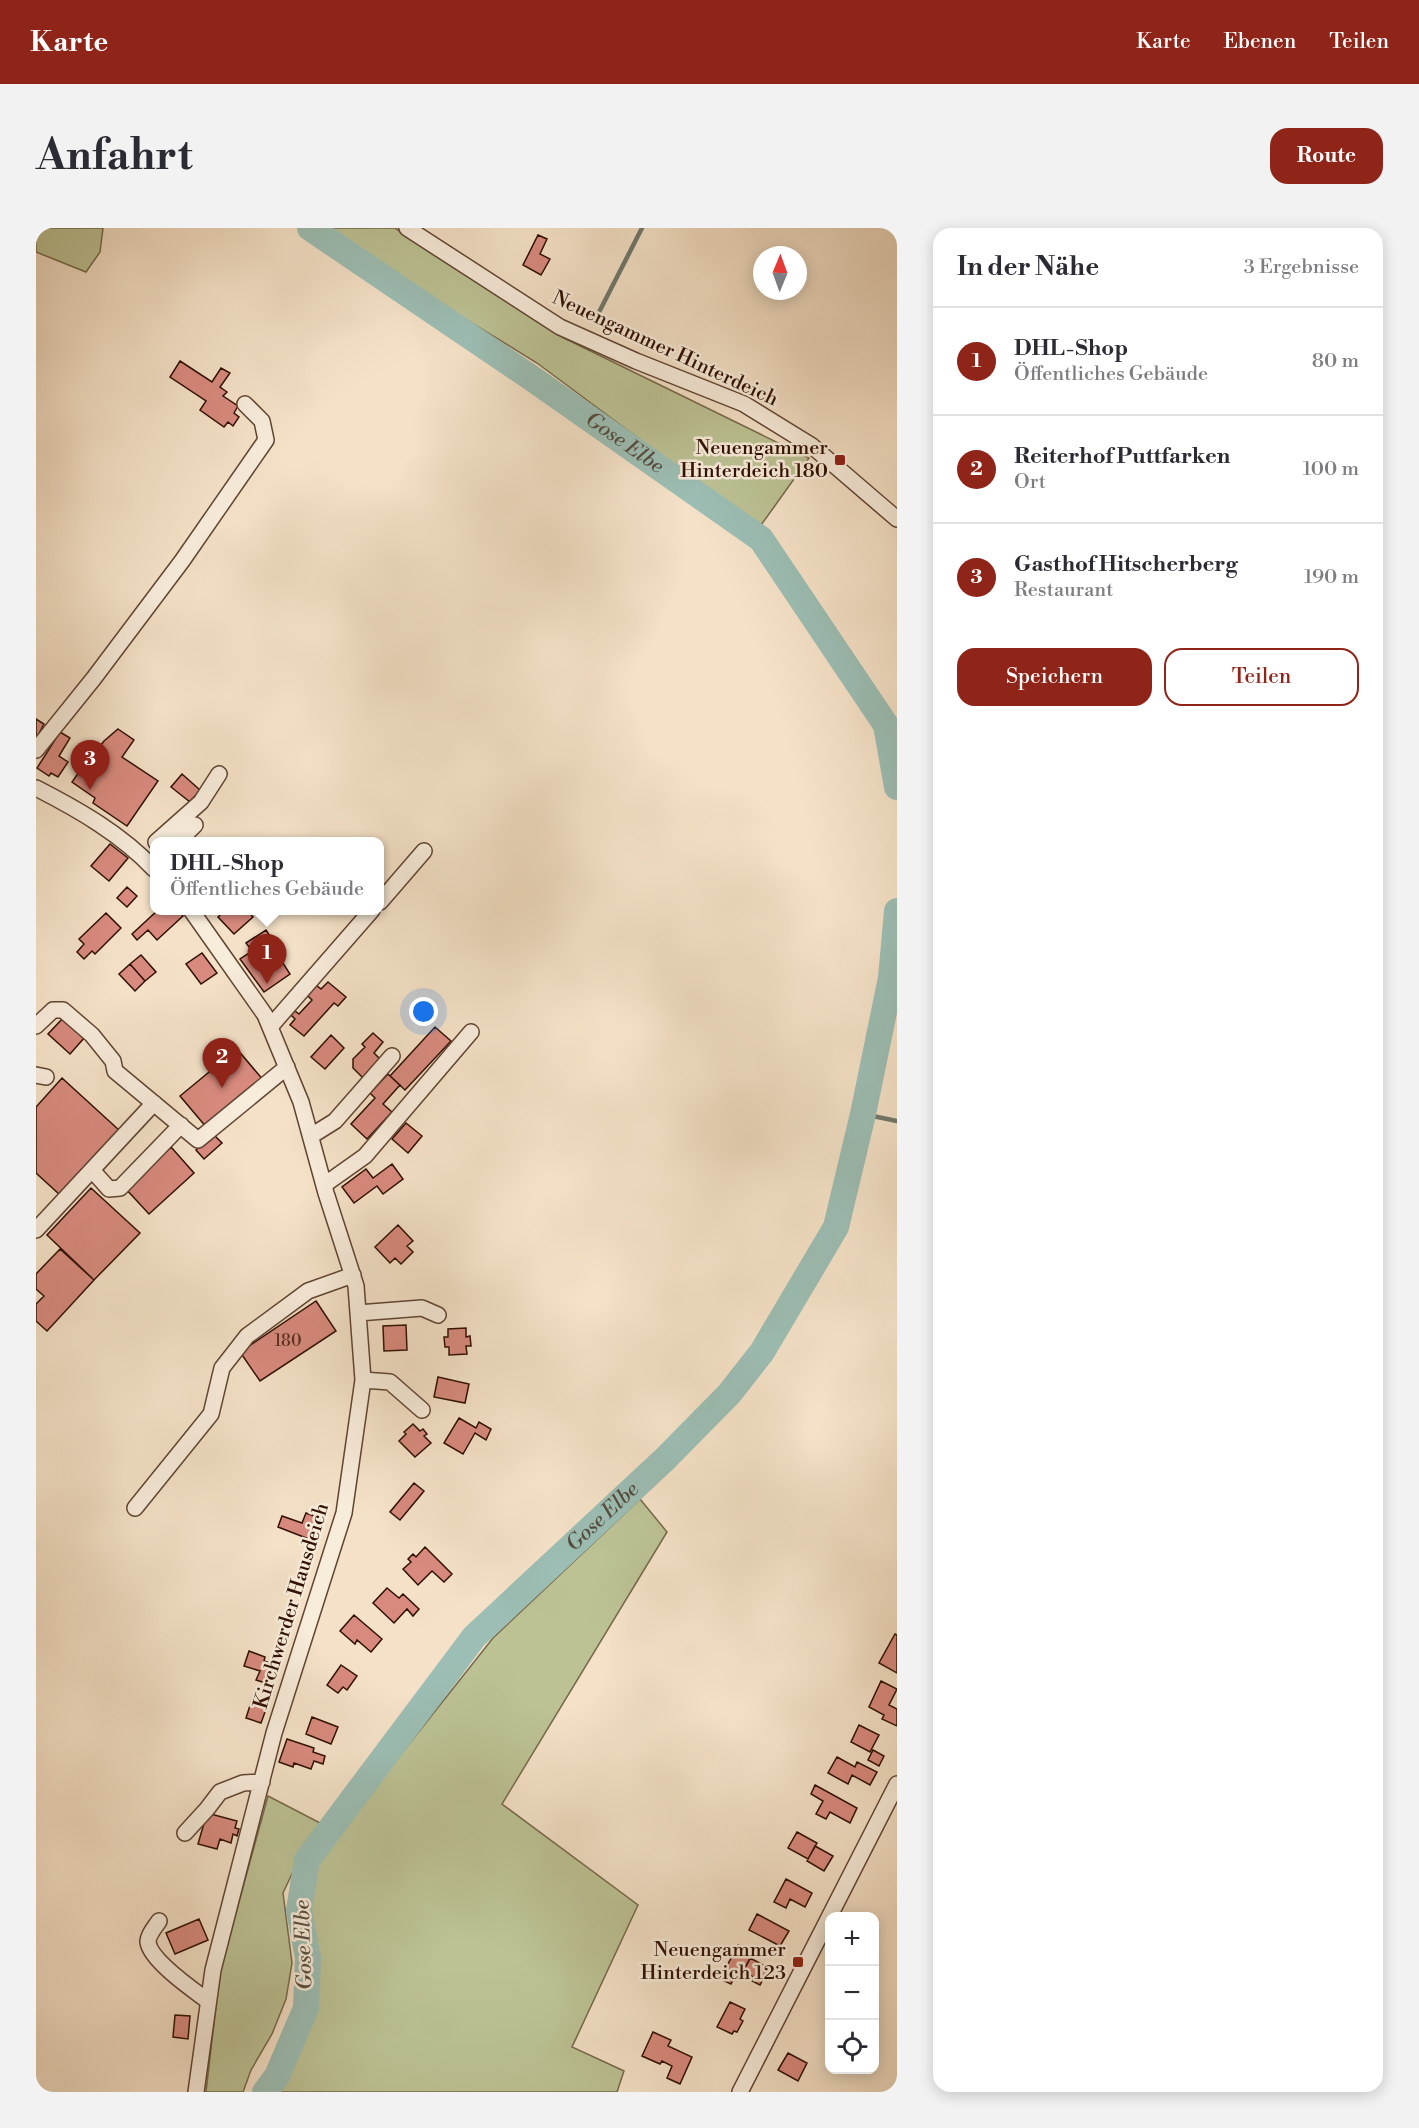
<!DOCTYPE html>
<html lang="de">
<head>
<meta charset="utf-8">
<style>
	body { margin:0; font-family:"Libre Bodoni",serif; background:#f2f2f3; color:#2b2b33 }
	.controls { position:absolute; right:18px; bottom:18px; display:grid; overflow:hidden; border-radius:12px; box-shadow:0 3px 15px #0003 }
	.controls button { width:54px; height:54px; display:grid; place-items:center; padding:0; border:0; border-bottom:2px solid #e1e1e2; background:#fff; color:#2b2b33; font:30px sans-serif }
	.compass { position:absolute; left:717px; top:18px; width:54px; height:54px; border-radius:50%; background:#fff; box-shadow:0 3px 15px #0003; rotate:1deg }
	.you { position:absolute; left:388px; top:784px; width:21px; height:21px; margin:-15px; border:4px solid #fff; border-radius:50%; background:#1a73e8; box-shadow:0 0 0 9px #1a73e833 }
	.badge { display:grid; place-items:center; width:39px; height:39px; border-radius:50%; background:#8f2418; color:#fff; font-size:20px; font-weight:700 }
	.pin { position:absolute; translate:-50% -50px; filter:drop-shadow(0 2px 3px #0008) }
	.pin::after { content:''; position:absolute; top:32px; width:21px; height:18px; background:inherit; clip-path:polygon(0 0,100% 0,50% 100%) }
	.popup { position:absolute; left:114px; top:609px; width:234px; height:78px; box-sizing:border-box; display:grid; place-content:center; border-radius:12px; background:#fff; filter:drop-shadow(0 2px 4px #0005); font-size:20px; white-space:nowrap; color:#7c7c81 }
	.popup b { font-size:22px; color:#2b2b33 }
	.popup::after { content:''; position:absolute; left:50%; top:100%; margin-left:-12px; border:12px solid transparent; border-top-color:#fff }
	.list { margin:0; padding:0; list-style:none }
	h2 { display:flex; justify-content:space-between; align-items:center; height:78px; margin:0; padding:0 24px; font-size:26px }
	h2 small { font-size:20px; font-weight:400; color:#7c7c81 }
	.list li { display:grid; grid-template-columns:39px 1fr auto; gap:18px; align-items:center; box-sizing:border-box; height:108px; padding:0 24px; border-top:2px solid #e1e1e2 }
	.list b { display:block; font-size:22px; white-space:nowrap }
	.list p { margin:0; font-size:20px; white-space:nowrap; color:#7c7c81 }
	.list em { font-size:20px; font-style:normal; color:#7c7c81 }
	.actions { display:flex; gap:12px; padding:18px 24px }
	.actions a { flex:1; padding:14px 0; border:2px solid #8f2418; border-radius:18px; text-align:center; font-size:21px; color:#8f2418 }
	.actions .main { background:#8f2418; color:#fff }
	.icon { flex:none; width:33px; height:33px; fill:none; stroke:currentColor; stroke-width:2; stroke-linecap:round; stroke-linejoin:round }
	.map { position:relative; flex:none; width:861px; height:1864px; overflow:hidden; border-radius:18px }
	header { display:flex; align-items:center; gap:36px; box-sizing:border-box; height:84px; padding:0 30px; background:#8f2418; color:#fff }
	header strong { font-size:28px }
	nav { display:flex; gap:33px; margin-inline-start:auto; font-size:21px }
	.intro { display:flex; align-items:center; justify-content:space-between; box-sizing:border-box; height:144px; padding:0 36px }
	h1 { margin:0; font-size:42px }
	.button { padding:15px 27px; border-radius:18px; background:#8f2418; color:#fff; font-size:21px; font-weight:700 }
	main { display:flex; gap:36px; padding:0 36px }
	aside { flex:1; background:#fff; border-radius:18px; box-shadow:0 3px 15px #0003 }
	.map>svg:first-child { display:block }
	.green { fill:#bcc294; stroke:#76684a; stroke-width:1.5 }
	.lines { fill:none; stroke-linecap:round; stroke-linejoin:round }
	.stream { stroke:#70786c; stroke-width:4.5 }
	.river { stroke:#9cbeb4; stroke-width:26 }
	.building { fill:#d88a7e; stroke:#2f0f00; stroke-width:1.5 }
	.minor-casing { stroke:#604432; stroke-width:18 }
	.minor { stroke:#f8ecdb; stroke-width:15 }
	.poi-dot { fill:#8f2418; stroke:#f8ecdb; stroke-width:2 }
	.labels { text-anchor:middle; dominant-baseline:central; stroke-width:5; stroke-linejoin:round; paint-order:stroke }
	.number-label { font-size:16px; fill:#592e20 }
	.street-label { font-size:20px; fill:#2f0f00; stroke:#f8ecdb }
	.poi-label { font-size:20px; fill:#2f0f00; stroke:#f8ecdb; text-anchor:end }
	.water-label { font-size:21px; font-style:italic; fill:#554c3f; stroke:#f8ecdb }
</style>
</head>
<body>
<header>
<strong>Karte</strong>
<nav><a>Karte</a><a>Ebenen</a><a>Teilen</a></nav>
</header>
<div class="intro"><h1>Anfahrt</h1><a class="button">Route</a></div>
<main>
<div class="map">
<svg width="861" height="1864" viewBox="0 0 861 1864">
	<rect width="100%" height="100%" fill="#f4e1c7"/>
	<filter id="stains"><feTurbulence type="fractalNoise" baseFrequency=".00333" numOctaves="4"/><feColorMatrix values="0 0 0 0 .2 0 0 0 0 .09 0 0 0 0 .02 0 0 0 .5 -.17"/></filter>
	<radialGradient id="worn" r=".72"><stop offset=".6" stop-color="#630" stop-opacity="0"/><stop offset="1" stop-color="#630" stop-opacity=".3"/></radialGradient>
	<path class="green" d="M0,0H67L64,24L50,44L0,24Z
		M281,0H359L528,110L773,230L723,300L501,135Z
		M604,1271L631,1304L466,1576L602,1677L536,1819L588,1843L581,1864H236L280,1773V1723L273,1681L278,1636L457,1410Z
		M232,1568L290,1598L262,1633L247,1665L256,1735L250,1771L236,1806L215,1842L207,1864H170L184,1743Z"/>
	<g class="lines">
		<path class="stream" d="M558,94L606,0
			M827,886L861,893"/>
		<g class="river">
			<path id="s1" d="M274,0L494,149L725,311L850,497L861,559"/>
			<path id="s2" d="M229,1864L241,1848L270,1780L272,1730L263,1682L271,1632L438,1409L629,1231L693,1166L726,1124L800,999L827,886L855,750L861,683"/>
		</g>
	</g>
	<path class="building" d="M502,7L511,11L504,26L514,31L505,47L487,37Z
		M144,133L176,154L185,140L194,145L184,159L191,164L187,168L202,178L198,185L203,189L197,198L192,194L188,199L164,182L170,173L134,149Z
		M0,491L8,496L0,511Z
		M82,501L98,512L86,529L122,553L91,598L57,575L59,570L36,554L57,524L59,525L68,513Z
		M24,504L34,510L23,528L32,534L22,549L15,545L13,548L1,540Z
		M146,546L164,562L154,574L135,559Z
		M74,616L92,630L73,653L55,638Z
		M91,659L101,668L91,679L81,670Z
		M122,682H142L147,688L121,712L112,702L101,712L96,706Z
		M189,682H211L217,689L198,706L182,689Z
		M70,685L85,700L59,726L56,723L48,731L41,724L48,716L43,711Z
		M230,702L239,716L227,724L232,731L227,734L232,741L245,732L254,746L228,764L204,731L216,723L210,715Z
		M166,725L181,745L165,756L150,736Z
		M105,727L120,744L109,753L94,736Z
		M94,736L109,753L99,763L83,746Z
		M292,754L310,769L302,778L298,775L268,808L254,797L259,791L255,787L259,783L263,786L276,772L271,767L280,757L285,761Z
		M28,789L49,809L34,826L12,806Z
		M399,799L415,813L369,862L354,848Z
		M337,805L347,814L338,825L345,832L327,850L317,840V831L329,819L326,816Z
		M295,807L308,820L289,841L275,829Z
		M201,821L228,853L171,900L144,868Z
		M352,846L364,857L347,876L356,884L331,911L315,896L339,870L334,865Z
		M26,850L84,903L24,967L0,945V879Z
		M370,895L386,908L372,925L356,911Z
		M178,907L186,915L168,931L160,922Z
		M135,919L158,945L113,986L89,960Z
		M356,936L367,951L347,966L341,958L318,975L306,959L330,941L337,950Z
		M55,960L104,1005L58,1052L11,1007Z
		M362,997L377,1013L371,1018L377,1024L365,1036L359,1030L354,1035L339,1019Z
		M24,1021L58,1052L11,1103L0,1093V1076L8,1068L0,1061V1046Z
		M280,1073L300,1103L224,1153L204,1124Z
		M370,1097L371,1122L348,1123L347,1098Z
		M430,1100V1109L434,1108L435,1118H430L431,1126L413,1127V1119H409L408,1109H412V1101Z
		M402,1149L433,1156L429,1175L398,1169Z
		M423,1190L440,1200L443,1194L455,1201L450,1212L439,1205L427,1226L408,1215Z
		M377,1196L384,1203L387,1201L391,1206L388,1208L395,1215L379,1229L363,1213L370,1206L368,1204Z
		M378,1255L388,1263L364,1292L354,1284Z
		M270,1285L286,1291L278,1313L242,1299L246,1288L266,1295Z
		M389,1319L416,1346L408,1354L396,1343L382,1357L367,1341L375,1334L372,1331L377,1326L380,1329Z
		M351,1360L363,1370L367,1366L383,1381L377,1388L371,1381L358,1395L337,1375Z
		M318,1387L346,1411L335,1424L321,1412L319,1416L304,1403Z
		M859,1406L861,1407V1445L843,1435Z
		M213,1423L229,1429L228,1433L243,1438L236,1457L220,1452L224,1443L208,1438Z
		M305,1437L321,1448L311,1462L307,1459L302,1465L291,1457Z
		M845,1453L861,1461L853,1477L861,1481V1498L846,1491L848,1487L833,1479Z
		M217,1468L233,1473L225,1495L210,1490Z
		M276,1489L302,1499L295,1516L270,1506Z
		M823,1497L843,1507L834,1524L815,1514Z
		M251,1511L278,1520L277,1524L289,1528L287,1536L278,1533L275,1541L258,1535L257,1539L243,1534Z
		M837,1522L848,1528L843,1538L832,1532Z
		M801,1529L819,1539L821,1534L841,1544L834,1557L816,1547L812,1556L792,1545Z
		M779,1557L821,1580L814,1595L794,1584L790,1591L780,1586L787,1573L775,1566Z
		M171,1585L201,1593L199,1600L203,1601L201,1608L197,1606L195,1615L184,1611L181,1621L162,1616Z
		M761,1604L781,1615L772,1631L752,1620Z
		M779,1618L797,1628L788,1643L771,1633Z
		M750,1651L776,1665L769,1679L754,1671L750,1680L738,1674Z
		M721,1686L753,1703L744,1718L713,1702Z
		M163,1691L172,1712L139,1726L130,1705Z
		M702,1717L717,1725L707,1744L703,1741L695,1756L684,1751Z
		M714,1730L733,1740L724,1757L716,1753L718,1749L707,1744Z
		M694,1774L709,1781L704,1791L707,1793L701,1804L698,1803L696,1806L681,1799Z
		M139,1787L154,1788L152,1811L137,1809Z
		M617,1804L635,1812L632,1818L656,1829L644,1856L631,1850L636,1838L626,1833L624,1836L606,1828Z
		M752,1825L771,1835L762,1853L742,1842Z"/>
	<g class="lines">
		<g class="minor-casing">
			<path id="minor" d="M371,0L524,99L600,133L708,176L776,218L861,291
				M0,522L58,450L146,333L230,212L226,193L209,176
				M0,560C43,582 85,606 118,641
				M120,614L165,574L183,546
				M142,614L159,597
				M344,674L388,623
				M155,682L229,787L265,874L290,965L320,1058L327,1152L308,1285L238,1505L177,1742L160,1864
				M0,798L17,782H27L56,807L77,833L79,843L162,912L251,839
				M234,799L336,682
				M0,847L10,849
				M275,908L299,893L356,828
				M56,942L73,961L84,960L145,897
				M288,957L329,928L435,804
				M0,1002L118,875
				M322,1085L386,1080L402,1087
				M327,1152L354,1154L386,1182
				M99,1280L175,1186L186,1140L211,1108L272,1063L317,1047
				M149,1605L171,1581L184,1564L207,1555L226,1554
				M123,1693C119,1699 112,1707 112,1714C114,1732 157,1762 172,1773
				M704,1864L861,1556"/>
		</g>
		<use href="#minor" class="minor"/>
	</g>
	<g class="poi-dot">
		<rect x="798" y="226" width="12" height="12" rx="3"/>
		<rect x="756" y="1728" width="12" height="12" rx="3"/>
	</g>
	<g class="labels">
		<g class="number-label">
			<text x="252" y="1113">180</text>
		</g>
		<g class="street-label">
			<text transform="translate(629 121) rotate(25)">Neuengammer Hinterdeich</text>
			<text transform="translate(256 1378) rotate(-73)">Kirchwerder Hausdeich</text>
		</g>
		<g class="poi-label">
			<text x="792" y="220">Neuengammer<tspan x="792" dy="23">Hinterdeich 180</tspan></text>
			<text x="750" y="1722">Neuengammer<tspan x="750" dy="23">Hinterdeich 123</tspan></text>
		</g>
		<g class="water-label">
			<text stroke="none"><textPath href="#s1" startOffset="381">Gose Elbe</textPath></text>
			<text stroke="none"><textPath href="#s2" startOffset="698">Gose Elbe</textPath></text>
			<text transform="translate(268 1717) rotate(-92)">Gose Elbe</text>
		</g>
	</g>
	<rect width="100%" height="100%" filter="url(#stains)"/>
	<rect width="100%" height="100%" fill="url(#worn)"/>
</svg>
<div class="controls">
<button>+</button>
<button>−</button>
<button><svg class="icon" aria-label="locate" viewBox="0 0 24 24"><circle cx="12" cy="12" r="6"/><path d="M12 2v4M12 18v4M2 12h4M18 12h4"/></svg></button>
</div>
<svg class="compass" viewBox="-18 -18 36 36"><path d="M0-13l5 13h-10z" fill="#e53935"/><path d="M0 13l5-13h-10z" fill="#7c7c81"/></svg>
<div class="you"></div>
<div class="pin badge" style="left:231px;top:756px">1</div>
<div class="popup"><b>DHL-Shop</b>Öffentliches Gebäude</div>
<div class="pin badge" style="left:186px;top:860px">2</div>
<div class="pin badge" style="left:54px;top:562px">3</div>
</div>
<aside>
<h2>In der Nähe<small>3 Ergebnisse</small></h2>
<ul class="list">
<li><span class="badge">1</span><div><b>DHL-Shop</b><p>Öffentliches Gebäude</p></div><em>80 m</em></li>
<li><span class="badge">2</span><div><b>Reiterhof Puttfarken</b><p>Ort</p></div><em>100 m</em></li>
<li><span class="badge">3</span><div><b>Gasthof Hitscherberg</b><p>Restaurant</p></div><em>190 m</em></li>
</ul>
<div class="actions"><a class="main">Speichern</a><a>Teilen</a></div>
</aside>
</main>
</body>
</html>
